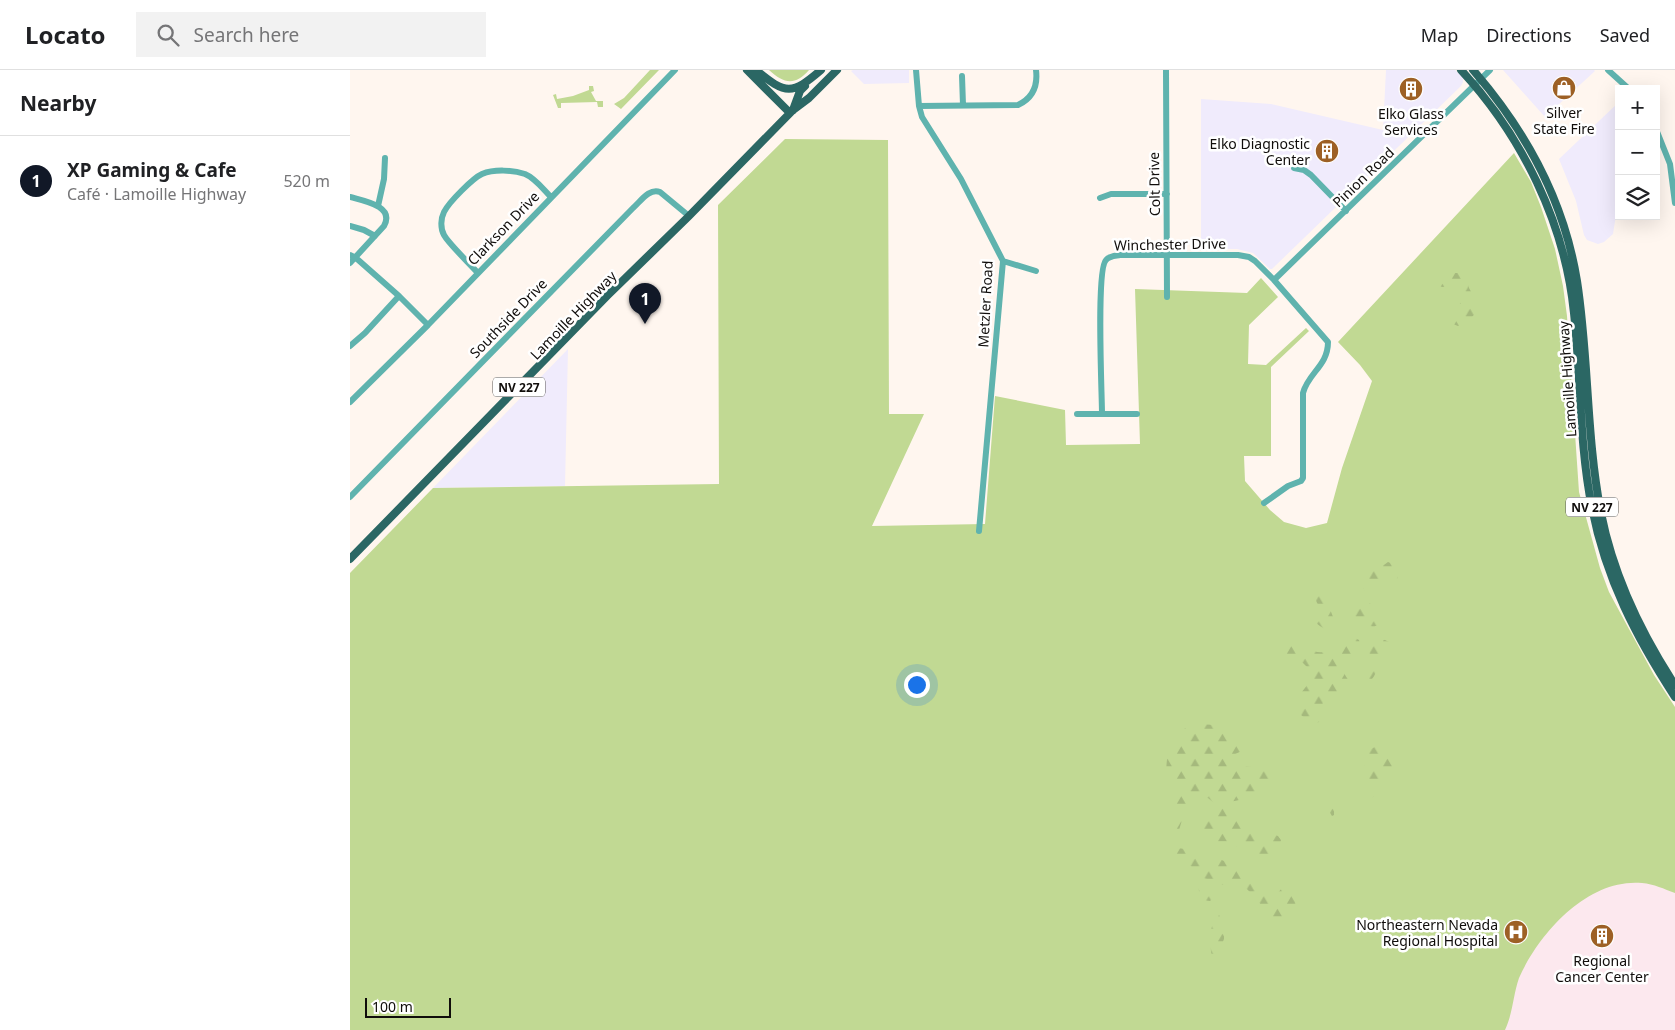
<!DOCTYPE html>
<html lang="en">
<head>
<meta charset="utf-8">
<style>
	body { margin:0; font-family:"Noto Sans",sans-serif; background:#f2f2f2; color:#202124 }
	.controls { position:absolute; right:15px; top:15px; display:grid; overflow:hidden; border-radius:0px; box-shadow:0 5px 20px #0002 }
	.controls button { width:45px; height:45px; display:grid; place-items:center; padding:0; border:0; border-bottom:1px solid #e0e0e0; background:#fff; color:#202124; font:25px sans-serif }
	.scale { position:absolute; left:15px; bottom:12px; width:86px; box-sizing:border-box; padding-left:5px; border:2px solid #100d0b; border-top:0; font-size:14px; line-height:18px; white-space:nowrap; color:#100d0b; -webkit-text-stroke:4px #fff; paint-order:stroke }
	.you { position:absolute; left:566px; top:614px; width:18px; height:18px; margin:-12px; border:4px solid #fff; border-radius:50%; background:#1a73e8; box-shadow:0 0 0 8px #1a73e833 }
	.badge { display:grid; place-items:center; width:32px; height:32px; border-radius:50%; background:#111827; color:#fff; font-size:16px; font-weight:700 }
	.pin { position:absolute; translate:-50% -41px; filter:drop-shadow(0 1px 2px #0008) }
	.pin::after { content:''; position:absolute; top:26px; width:18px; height:15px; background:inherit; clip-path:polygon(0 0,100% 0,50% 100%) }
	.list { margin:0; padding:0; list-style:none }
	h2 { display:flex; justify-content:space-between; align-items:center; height:65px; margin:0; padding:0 20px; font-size:21px }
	h2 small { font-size:16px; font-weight:400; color:#757577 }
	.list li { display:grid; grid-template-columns:32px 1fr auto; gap:15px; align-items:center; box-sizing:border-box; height:90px; padding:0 20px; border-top:1px solid #e0e0e0 }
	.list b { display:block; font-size:19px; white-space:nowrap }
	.list p { margin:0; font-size:16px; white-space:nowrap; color:#757577 }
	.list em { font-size:16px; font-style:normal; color:#757577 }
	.icon { flex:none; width:28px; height:28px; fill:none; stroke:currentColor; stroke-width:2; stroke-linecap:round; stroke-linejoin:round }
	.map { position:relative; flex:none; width:1325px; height:960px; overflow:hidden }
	header { display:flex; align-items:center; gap:30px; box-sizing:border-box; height:70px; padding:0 25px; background:#fff; border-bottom:1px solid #e0e0e0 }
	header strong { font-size:24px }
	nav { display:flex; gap:28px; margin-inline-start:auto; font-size:18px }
	.search { width:350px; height:45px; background:#f2f2f2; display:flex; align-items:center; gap:12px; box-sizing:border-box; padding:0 18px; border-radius:0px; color:#757577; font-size:19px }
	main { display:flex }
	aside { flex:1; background:#fff }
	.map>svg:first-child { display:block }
	.commercial { fill:#f0ebfc }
	.medical { fill:#fce8ee }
	.grass { fill:#c1d993 }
	.forest { fill:url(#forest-firs) }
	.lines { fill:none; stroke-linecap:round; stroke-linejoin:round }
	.minor { stroke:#5fb3ae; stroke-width:6 }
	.major { stroke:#2b6764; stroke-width:8 }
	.labels { text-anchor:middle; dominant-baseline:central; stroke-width:5; stroke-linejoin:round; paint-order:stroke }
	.shield { fill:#fff; stroke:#585654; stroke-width:1 }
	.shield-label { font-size:12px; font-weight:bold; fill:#100d0b }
	.poi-label { font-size:14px; fill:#100d0b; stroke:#fff }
	.street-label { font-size:14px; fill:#100d0b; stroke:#fff }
</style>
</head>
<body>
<header>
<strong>Locato</strong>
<div class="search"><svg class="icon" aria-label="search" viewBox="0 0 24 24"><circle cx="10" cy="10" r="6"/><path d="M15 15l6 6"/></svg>Search here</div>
<nav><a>Map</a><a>Directions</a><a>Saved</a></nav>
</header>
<main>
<aside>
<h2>Nearby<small></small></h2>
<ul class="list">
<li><span class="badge">1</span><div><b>XP Gaming &amp; Cafe</b><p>Café · Lamoille Highway</p></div><em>520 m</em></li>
</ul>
</aside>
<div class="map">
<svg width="1325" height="960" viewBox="0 0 1325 960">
	<defs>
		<pattern id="forest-firs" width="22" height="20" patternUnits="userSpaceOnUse" patternTransform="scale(1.25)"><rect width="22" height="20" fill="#c1d993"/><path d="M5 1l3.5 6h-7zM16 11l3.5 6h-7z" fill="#a5b97d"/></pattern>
	</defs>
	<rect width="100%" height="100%" fill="#fff6ef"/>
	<path class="commercial" d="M503,0H559V13L514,14L501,1Z
		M1036,0H1105L1113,7V12L1111,16L922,199H920L903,183L887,179H851V29L921,34L1033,60Z
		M1153,0H1244L1245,1L1195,47Z
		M1269,32V126L1263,164L1254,172L1248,174L1237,170L1234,165L1226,131L1209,89Z
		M218,279L215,416L83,418Z"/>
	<path class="medical" d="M1325,762V960H1006Z"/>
	<path class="grass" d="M300,0H309L271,39L264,34L274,28Z
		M419,0H459C445,16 434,14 419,0Z
		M239,16H243L244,21L241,22L246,31H253V37H248L247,32L211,33V38H208L203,25L206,24L207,29L223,26L239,20Z
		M435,69L538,70L539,344H574L522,456L635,454L645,326L715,340L716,375L790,374L785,219L897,223L911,208L928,227L899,255L898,294L916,295L956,258L959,261L921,297V386H894L895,411L920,440L934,452L956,458L977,453L992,398L1022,311L1010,295L988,272L1164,83L1181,112L1191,137L1205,179L1213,216L1217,246L1229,422L1250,498L1259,522L1279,559L1304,605L1325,637V823C1314,819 1304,814 1292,813C1238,808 1189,863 1169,908C1163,925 1163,943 1155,960H0V503L83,418L369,414L368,135Z"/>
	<path class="forest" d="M1100,203H1112L1116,205L1119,218L1129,236C1125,246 1118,252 1108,256L1103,254C1104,240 1115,231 1113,217L1110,215L1092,217L1084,214L1085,209Z
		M1038,492C1046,494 1050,502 1047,509L1041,511L1023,510L1021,512L1022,520L1017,523L1013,518L1012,506C1019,497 1030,499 1038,492Z
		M967,522L974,524L987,557L992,562L1009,570C1015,586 992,588 994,602C995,608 1003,613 1004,620C995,625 980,621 974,631C971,635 972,646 969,652L962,654L951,645L949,638L951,623L962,609L961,601L953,593L945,589L933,587L929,582L930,579C952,569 962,587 977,581V576L962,567L954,559L958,557C968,565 980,578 994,577L995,574C989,564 975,561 966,553L967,550L971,549C974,540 965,533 964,524Z
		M1010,530L1029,537L1030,554C1020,561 1008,551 1000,543L1001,538Z
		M1023,569L1035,570L1041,573C1044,587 1035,588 1029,597C1025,602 1025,607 1020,611L1018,610L1020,593L1019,574Z
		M843,655C860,653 897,655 894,680L883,685C879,699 902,695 913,699L919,707C919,729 895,728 880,732L878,735L881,743L893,748L907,759L928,766L931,770C927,788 909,790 894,782C889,778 884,773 878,772C868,770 854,776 851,763C848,753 860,745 864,737V733L858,728L841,731L837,734L829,760L826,761V722L816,702L817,688L813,682V679L823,671L834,659Z
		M1034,673L1042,679C1046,705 1038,708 1023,727L1019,728L1016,726L1021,713L1018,709C1001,714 984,725 984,745L982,746C968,728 1006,711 1016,701L1013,687C1018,680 1025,676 1034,673Z
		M826,778L836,779L881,793L897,810L907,815L917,828L924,827L934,816C944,818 949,836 943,845C941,848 937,851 934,853C916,850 906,821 887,812L869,815L861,810L853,808L852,812L860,821L863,828L860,831L852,830C845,819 853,800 838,795C832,793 827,796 822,794V782Z
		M869,845L874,853V869L864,893C859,879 857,856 869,845Z"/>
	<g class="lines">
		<path class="minor" d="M566,0L569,36L572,47L611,109L653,191L629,461
			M816,0L817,227
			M1258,0L1279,19
			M612,6L613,35
			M569,36L668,35C683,28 688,16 686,0
			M1306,59L1320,94L1325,133
			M944,98L954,100L961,105L996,141
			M0,127C14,131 45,136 34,156L0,193
			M750,128L761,124H817
			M28,136L34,109L35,88
			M0,156L14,160L25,166
			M0,185L6,188L49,226L78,255
			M653,191L686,201
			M127,202C119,193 99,174 94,165C90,158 91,148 94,142C99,132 123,108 132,104C144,99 163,100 175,104C185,108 193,119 201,127
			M924,210L1140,0
			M0,276L15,263L49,226
			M0,332L78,255L325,0
			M727,344H787
			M752,344C752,323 746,200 756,190C759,186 765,186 770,185H888L899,187L905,191L924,210L978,272C978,296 958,303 953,323V408L951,411L938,416L914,433
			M0,427L283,138C291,131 299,118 310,122L339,146"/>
		<path class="major" d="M397,0L440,43
			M406,0C436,25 442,25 471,0
			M1111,0C1172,66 1215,153 1224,243C1231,307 1229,374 1242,438C1256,509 1286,567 1325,627
			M1123,0C1176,61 1214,130 1227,211C1239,288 1236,366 1251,443C1263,504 1291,563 1325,615
			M443,40L450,21L455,16
			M0,489L257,226L339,146L443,40L459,28L487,0"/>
	</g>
	<defs>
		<g id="shop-disc" transform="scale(1.25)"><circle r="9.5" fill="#9d6025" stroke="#fff"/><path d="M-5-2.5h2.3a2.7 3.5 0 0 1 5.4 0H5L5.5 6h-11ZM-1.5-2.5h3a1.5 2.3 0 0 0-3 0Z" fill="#fff"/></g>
		<g id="building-disc" transform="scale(1.25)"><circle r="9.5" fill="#9d6025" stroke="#fff"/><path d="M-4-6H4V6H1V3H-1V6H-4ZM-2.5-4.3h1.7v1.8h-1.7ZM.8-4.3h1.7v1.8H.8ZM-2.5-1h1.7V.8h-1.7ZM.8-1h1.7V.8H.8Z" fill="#fff"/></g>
		<g id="hospital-disc" transform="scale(1.25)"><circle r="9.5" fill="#9d6025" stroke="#fff"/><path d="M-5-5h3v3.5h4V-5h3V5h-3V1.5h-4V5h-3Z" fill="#fff"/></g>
	</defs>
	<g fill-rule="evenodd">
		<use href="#shop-disc" x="1214" y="18"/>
		<use href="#building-disc" x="1061" y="19"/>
		<use href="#building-disc" x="977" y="81"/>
		<use href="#hospital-disc" x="1166" y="862"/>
		<use href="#building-disc" x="1252" y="866"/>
	</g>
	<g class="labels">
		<g class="shield">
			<rect x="143" y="307.5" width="52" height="19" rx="4"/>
			<rect x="1216" y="427.5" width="52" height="19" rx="4"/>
		</g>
		<g class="shield-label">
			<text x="169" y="317">NV 227</text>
			<text x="1242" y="437">NV 227</text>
		</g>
		<g class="poi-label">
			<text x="1214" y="42">Silver<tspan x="1214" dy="16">State Fire</tspan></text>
			<text x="1061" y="43">Elko Glass<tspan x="1061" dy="16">Services</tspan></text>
			<text x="960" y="73" text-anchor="end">Elko Diagnostic<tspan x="960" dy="16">Center</tspan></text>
			<text x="1148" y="854" text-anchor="end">Northeastern Nevada<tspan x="1148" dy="16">Regional Hospital</tspan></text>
			<text x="1252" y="890">Regional<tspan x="1252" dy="16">Cancer Center</tspan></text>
		</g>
		<g class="street-label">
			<text transform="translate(1013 107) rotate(-44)">Pinion Road</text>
			<text transform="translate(804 114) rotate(-91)">Colt Drive</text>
			<text transform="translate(153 158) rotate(-46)">Clarkson Drive</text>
			<text transform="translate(820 174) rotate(-1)">Winchester Drive</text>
			<text transform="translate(635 234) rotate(-87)">Metzler Road</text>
			<text transform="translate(223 245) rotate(-46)">Lamoille Highway</text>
			<text transform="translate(158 248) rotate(-46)">Southside Drive</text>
			<text transform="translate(1217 309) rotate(-94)">Lamoille Highway</text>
		</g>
	</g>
</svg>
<div class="controls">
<button>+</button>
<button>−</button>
<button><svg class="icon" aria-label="layers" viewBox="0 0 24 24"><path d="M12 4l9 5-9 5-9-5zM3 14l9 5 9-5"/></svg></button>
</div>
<div class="scale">100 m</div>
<div class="you"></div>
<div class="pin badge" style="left:295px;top:254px">1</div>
</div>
</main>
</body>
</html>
